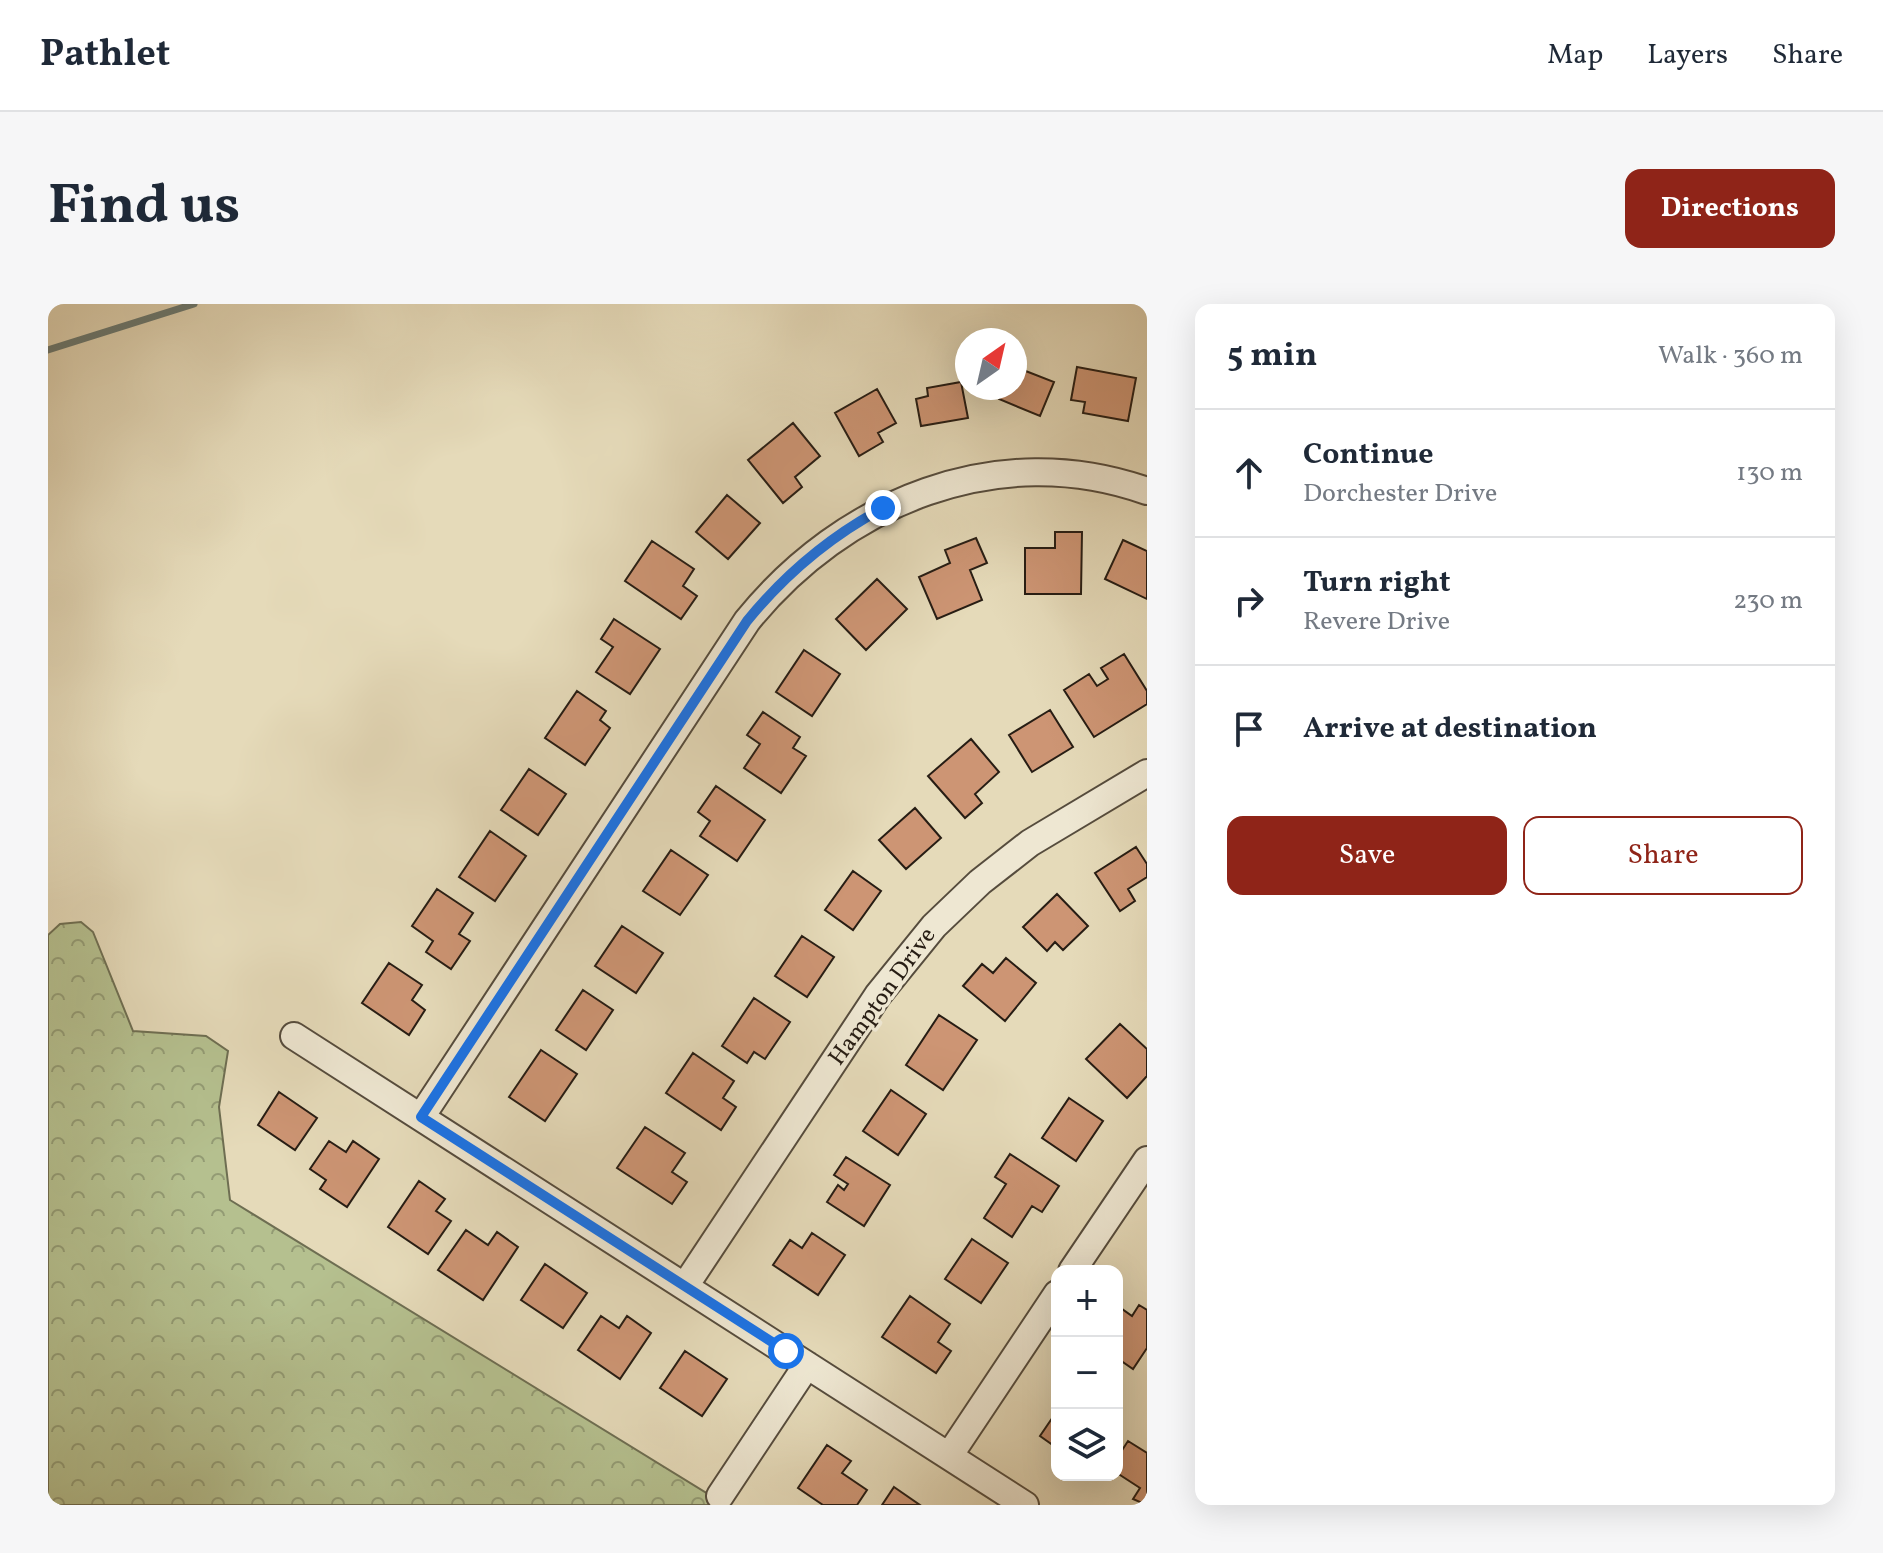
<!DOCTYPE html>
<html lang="en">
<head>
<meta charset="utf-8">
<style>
	body { margin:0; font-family:Vollkorn,serif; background:#f6f6f7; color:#1f2937 }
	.controls { position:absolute; right:24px; bottom:24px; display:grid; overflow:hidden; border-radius:16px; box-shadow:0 8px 32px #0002 }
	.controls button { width:72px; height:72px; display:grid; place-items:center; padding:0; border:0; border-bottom:2px solid #e0e1e3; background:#fff; color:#1f2937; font:40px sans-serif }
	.compass { position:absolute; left:907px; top:24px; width:72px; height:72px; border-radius:50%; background:#fff; box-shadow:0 8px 32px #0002; rotate:34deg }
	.stop { position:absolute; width:24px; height:24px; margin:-18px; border:6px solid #1a73e8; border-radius:50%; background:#fff }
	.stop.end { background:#1a73e8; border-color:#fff; box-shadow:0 2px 8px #0008 }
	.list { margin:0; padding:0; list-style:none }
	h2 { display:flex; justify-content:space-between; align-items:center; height:104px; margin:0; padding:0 32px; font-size:34px }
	h2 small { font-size:26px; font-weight:400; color:#747a83 }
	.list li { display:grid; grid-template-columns:52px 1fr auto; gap:24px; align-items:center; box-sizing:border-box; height:128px; padding:0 32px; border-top:2px solid #e0e1e3 }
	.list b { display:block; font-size:30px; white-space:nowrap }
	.list p { margin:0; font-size:26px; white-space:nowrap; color:#747a83 }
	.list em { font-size:26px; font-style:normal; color:#747a83 }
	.actions { display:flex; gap:16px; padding:24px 32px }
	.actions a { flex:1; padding:18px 0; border:2px solid #8f2418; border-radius:16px; text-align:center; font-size:28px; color:#8f2418 }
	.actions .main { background:#8f2418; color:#fff }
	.icon { flex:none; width:44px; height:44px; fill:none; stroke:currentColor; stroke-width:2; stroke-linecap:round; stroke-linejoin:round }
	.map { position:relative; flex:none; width:1099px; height:1201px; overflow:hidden; border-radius:16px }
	header { display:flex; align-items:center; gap:48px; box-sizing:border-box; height:112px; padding:0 40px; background:#fff; border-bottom:2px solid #e0e1e3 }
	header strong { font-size:38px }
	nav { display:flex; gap:44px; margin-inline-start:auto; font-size:28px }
	.intro { display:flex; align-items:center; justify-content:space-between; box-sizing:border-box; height:192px; padding:0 48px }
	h1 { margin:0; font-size:56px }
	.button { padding:20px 36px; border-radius:16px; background:#8f2418; color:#fff; font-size:28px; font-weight:700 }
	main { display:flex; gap:48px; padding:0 48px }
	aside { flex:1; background:#fff; border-radius:16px; box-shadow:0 8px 32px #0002 }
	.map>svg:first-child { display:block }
	.forest { fill:url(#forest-crowns); stroke:#6e6e52; stroke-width:2 }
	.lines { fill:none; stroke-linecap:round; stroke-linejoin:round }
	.stream { stroke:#6a7b75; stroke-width:7 }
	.building { fill:#cd9574; stroke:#271d14; stroke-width:2 }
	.minor-casing { stroke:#564c3d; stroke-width:30 }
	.minor { stroke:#eee7d2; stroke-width:26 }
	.route { stroke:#1a73e8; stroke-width:10 }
	.labels { text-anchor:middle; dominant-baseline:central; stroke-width:7; stroke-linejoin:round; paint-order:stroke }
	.street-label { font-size:24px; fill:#271d14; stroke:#eee7d2 }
</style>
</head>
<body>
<header>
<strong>Pathlet</strong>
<nav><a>Map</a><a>Layers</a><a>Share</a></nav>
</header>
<div class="intro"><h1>Find us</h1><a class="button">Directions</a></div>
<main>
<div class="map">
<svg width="1099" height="1201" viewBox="0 0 1099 1201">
	<defs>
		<pattern id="forest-crowns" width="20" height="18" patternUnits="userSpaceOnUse" patternTransform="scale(2)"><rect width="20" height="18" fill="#b5c08f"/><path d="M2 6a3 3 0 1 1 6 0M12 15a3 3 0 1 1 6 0" fill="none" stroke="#939b74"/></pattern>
	</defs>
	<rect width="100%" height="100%" fill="#e5dab9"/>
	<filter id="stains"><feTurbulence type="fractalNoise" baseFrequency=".0025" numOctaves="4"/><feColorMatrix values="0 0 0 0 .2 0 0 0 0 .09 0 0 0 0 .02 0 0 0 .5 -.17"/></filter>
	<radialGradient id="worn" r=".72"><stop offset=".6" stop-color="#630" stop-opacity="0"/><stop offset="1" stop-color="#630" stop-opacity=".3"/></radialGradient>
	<path class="forest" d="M33,618L45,628L85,727L158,732L180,747L171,803L182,896L678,1201H0V631L12,620Z"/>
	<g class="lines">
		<path class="stream" d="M0,46L146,0"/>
	</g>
	<path class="building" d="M1029,63L1088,74L1080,117L1035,109L1037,98L1023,96Z
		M970,64L1006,78L992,112L951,95L955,84H967Z
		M913,78L920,114L873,122L868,95L880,92L879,84Z
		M829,85L848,119L830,129L835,138L811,152L787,109Z
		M745,119L772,152L747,173L754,183L735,199L700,156Z
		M679,191L712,219L680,255L648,228Z
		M1007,228H1034L1033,290H977V244H1007Z
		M928,234L939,259L922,266L934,296L889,315L871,273L902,259L897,246Z
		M1075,236L1099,247V295L1057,275Z
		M604,237L646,265L635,282L649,292L633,315L577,277Z
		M829,275L859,305L818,346L788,315Z
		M566,315L612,345L582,390L548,368L565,343L553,335Z
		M756,346L792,370L764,412L728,388Z
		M1076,350L1099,387V400L1046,433L1016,386L1041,370L1049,382L1060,375L1053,364Z
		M529,387L558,407L552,416L562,424L537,461L497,434Z
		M1002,406L1025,443L984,468L961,431Z
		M715,408L752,433L745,444L758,452L733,489L696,464L712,440L699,431Z
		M923,435L951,468L927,490L934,499L917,514L880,472Z
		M481,465L518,490L490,531L453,506Z
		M668,482L717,516L689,557L652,532L662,517L650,508Z
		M867,504L893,534L858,565L831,536Z
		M442,527L478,552L447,597L411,573Z
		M1088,543L1099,560V573L1080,585L1087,597L1072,607L1047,569Z
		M623,546L660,571L632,611L595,587Z
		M805,567L833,587L805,626L777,606Z
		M389,585L425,609L411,630L422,637L403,665L378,648L385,637L364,622Z
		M1009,590L1040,622L1015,646L1007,638L999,647L975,623Z
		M574,622L615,649L588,689L547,662Z
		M754,632L786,653L759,693L727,672Z
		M958,654L988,679L957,717L915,682L934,660L945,669Z
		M341,659L374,681L364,696L377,706L361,731L314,699Z
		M535,686L565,706L538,746L508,726Z
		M706,694L742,718L717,755L706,748L699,759L674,742Z
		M891,711L929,736L895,786L858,761Z
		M1072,720L1099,745V772L1079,794L1038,755Z
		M493,746L529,770L497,817L461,793Z
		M645,749L686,777L675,794L688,803L673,826L618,789Z
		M843,786L878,810L850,851L815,827Z
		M231,788L269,814L247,846L210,821Z
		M1021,794L1055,817L1028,857L994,834Z
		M597,823L637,849L624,868L639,878L624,900L569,864Z
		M281,837L298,848L305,837L331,855L299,903L272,885L278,876L262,865Z
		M962,850L1011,882L994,908L984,902L964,933L936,914L958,880L947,873Z
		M798,853L842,881L816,922L779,898L790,881L796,886L800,880L786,871Z
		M371,877L397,895L388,907L403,917L380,950L340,923Z
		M418,926L440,941L449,928L470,943L435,996L390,966Z
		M764,929L797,951L770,991L725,961L742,936L754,944Z
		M924,935L960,959L933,999L897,975Z
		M497,960L539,989L515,1024L473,996Z
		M862,992L902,1020L890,1038L903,1047L888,1069L834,1033Z
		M1091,1001L1099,1006V1044L1085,1065L1069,1054V1012L1074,1005L1084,1012Z
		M553,1012L571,1024L579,1012L603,1029L572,1075L530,1046Z
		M637,1047L679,1075L654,1112L612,1084Z
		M1009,1107V1144L992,1132Z
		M1080,1137L1099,1149V1201L1085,1195L1092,1184L1069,1169V1154Z
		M779,1141L803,1157L794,1169L819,1186L809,1201H775L750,1184Z
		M846,1183L872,1201H834Z"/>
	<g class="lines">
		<g class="minor-casing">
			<path id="minor" d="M246,732L977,1201
				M373,813L699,317C795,198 950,134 1099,187
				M1024,967L1099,856
				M637,982L830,691L886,622L932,578L982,539L1099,469
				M901,1152L1009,990
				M672,1192L759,1061"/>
		</g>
		<use href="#minor" class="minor"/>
	</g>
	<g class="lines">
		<path class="route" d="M738,1047L373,813L699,317C738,269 781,233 835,204"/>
	</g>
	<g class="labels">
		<g class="street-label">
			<text transform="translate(835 693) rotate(-54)">Hampton Drive</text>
		</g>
	</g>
	<rect width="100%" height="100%" filter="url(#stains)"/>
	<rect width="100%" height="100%" fill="url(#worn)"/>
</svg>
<div class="controls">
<button>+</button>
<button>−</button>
<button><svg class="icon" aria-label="layers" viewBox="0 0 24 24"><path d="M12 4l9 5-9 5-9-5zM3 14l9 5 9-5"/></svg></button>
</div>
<svg class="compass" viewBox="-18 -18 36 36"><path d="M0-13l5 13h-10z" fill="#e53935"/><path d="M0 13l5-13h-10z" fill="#747a83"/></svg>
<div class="stop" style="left:738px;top:1047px"></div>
<div class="stop end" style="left:835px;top:204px"></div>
</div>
<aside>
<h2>5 min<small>Walk · 360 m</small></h2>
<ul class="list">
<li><svg class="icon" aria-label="ahead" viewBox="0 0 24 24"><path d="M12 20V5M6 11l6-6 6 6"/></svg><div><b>Continue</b><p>Dorchester Drive</p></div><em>130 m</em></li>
<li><svg class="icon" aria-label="right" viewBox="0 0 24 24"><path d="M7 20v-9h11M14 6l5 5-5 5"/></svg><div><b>Turn right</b><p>Revere Drive</p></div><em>230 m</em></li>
<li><svg class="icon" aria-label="arrive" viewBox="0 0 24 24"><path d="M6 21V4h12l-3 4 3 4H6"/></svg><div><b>Arrive at destination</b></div></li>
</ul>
<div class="actions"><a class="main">Save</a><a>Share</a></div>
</aside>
</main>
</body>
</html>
